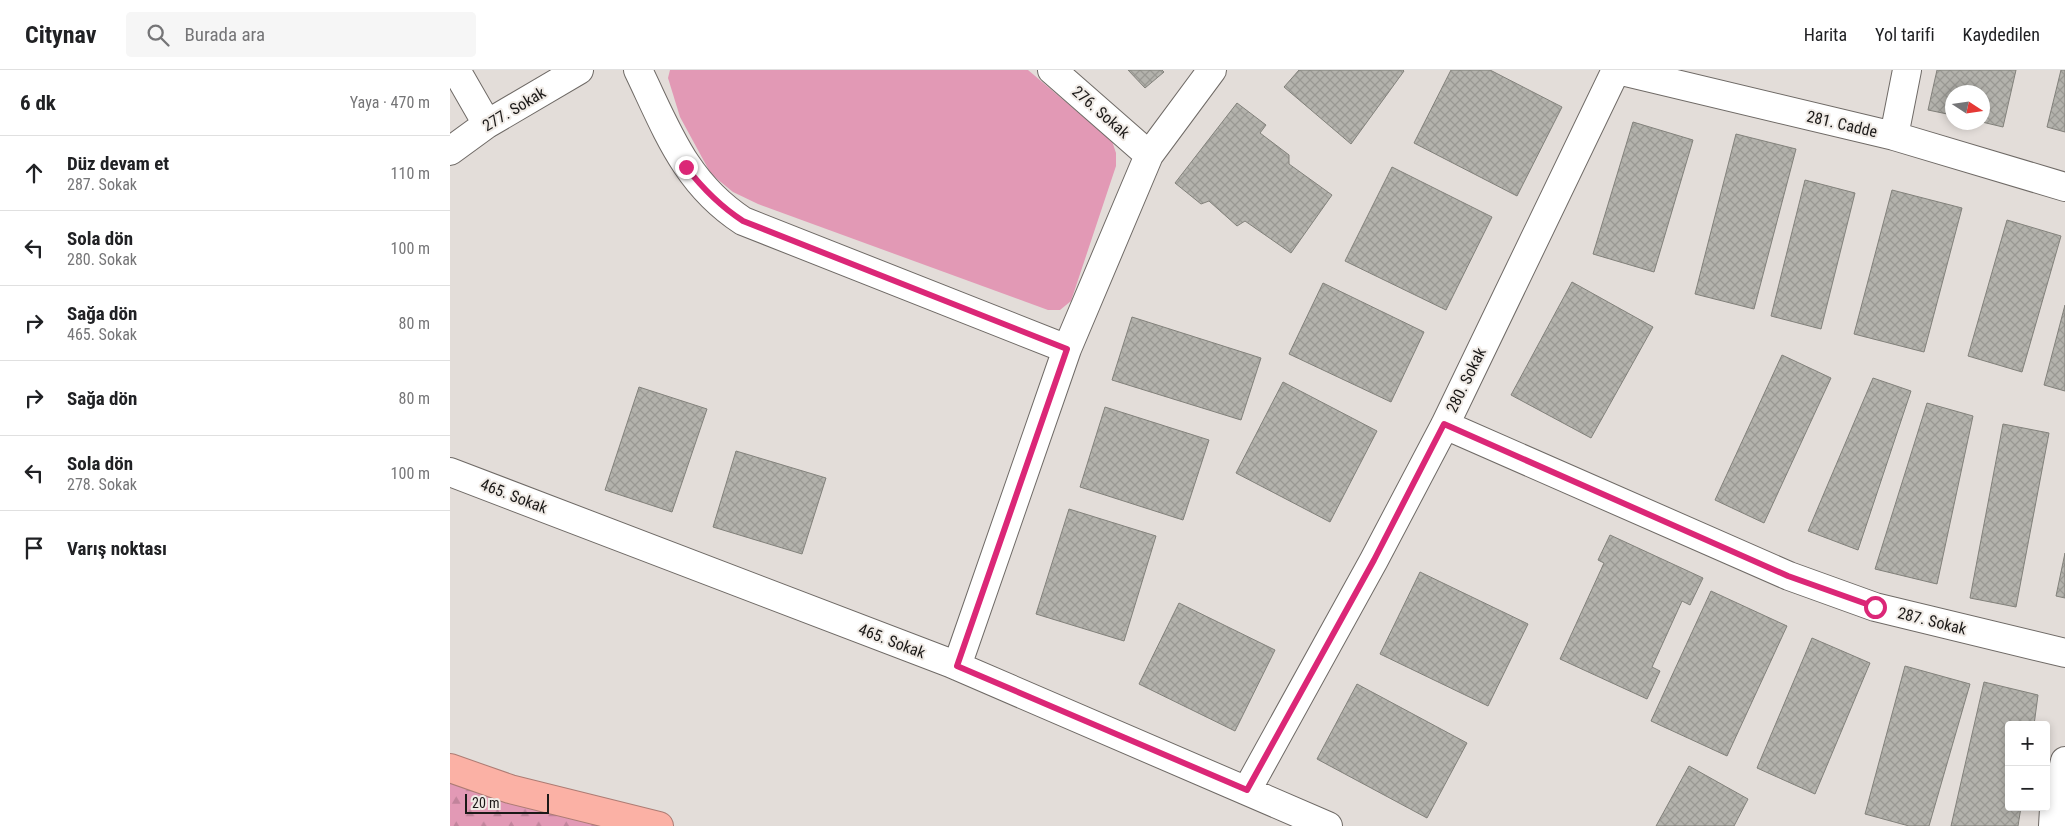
<!DOCTYPE html>
<html lang="tr">
<head>
<meta charset="utf-8">
<style>
	body { margin:0; font-family:"Roboto Condensed",sans-serif; background:#f6f6f6; color:#202124 }
	.controls { position:absolute; right:15px; bottom:15px; display:grid; overflow:hidden; border-radius:5px; box-shadow:0 2px 8px #0003 }
	.controls button { width:45px; height:45px; display:grid; place-items:center; padding:0; border:0; border-bottom:1px solid #e0e0e0; background:#fff; color:#202124; font:25px sans-serif }
	.compass { position:absolute; left:1495px; top:15px; width:45px; height:45px; border-radius:50%; background:#fff; box-shadow:0 2px 8px #0003; rotate:102deg }
	.scale { position:absolute; left:15px; bottom:12px; width:84px; box-sizing:border-box; padding-left:5px; border:2px solid #1b1918; border-top:0; font-size:14px; line-height:18px; white-space:nowrap; color:#1b1918; -webkit-text-stroke:4px #f0ebe6; paint-order:stroke }
	.stop { position:absolute; width:15px; height:15px; margin:-11px; border:4px solid #db2777; border-radius:50%; background:#fff }
	.stop.end { background:#db2777; border-color:#fff; box-shadow:0 1px 5px #0008 }
	.list { margin:0; padding:0; list-style:none }
	h2 { display:flex; justify-content:space-between; align-items:center; height:65px; margin:0; padding:0 20px; font-size:21px }
	h2 small { font-size:16px; font-weight:400; color:#757577 }
	.list li { display:grid; grid-template-columns:32px 1fr auto; gap:15px; align-items:center; box-sizing:border-box; height:75px; padding:0 20px; border-top:1px solid #e0e0e0 }
	.list b { display:block; font-size:19px; white-space:nowrap }
	.list p { margin:0; font-size:16px; white-space:nowrap; color:#757577 }
	.list em { font-size:16px; font-style:normal; color:#757577 }
	.icon { flex:none; width:28px; height:28px; fill:none; stroke:currentColor; stroke-width:2; stroke-linecap:round; stroke-linejoin:round }
	.map { position:relative; flex:none; width:1615px; height:756px; overflow:hidden }
	header { display:flex; align-items:center; gap:30px; box-sizing:border-box; height:70px; padding:0 25px; background:#fff; border-bottom:1px solid #e0e0e0 }
	header strong { font-size:24px }
	nav { display:flex; gap:28px; margin-inline-start:auto; font-size:18px }
	.search { width:350px; height:45px; background:#f6f6f6; display:flex; align-items:center; gap:12px; box-sizing:border-box; padding:0 18px; border-radius:5px; color:#757577; font-size:19px }
	main { display:flex }
	aside { flex:1; background:#fff }
	.map>svg:first-child { display:block }
	.forest { fill:url(#forest-firs) }
	.green { fill:#e299b5 }
	.building { fill:url(#building-cross-hatch); stroke:#82817b }
	.lines { fill:none; stroke-linecap:round; stroke-linejoin:round }
	.minor-casing { stroke:#6f6a66; stroke-width:30 }
	.highway-casing { stroke:#ad7c74; stroke-width:30 }
	.minor { stroke:#fff; stroke-width:28 }
	.highway { stroke:#fbb1a5; stroke-width:28 }
	.route { stroke:#db2777; stroke-width:6 }
	.labels { text-anchor:middle; dominant-baseline:central; stroke-width:4; stroke-linejoin:round; paint-order:stroke }
	.street-label { font-size:16px; fill:#1b1918; stroke:#f0ebe6 }
</style>
</head>
<body>
<header>
<strong>Citynav</strong>
<div class="search"><svg class="icon" aria-label="search" viewBox="0 0 24 24"><circle cx="10" cy="10" r="6"/><path d="M15 15l6 6"/></svg>Burada ara</div>
<nav><a>Harita</a><a>Yol tarifi</a><a>Kaydedilen</a></nav>
</header>
<main>
<aside>
<h2>6 dk<small>Yaya · 470 m</small></h2>
<ul class="list">
<li><svg class="icon" aria-label="ahead" viewBox="0 0 24 24"><path d="M12 20V5M6 11l6-6 6 6"/></svg><div><b>Düz devam et</b><p>287. Sokak</p></div><em>110 m</em></li>
<li><svg class="icon" aria-label="left" viewBox="0 0 24 24"><path d="M17 20v-9H6M10 6l-5 5 5 5"/></svg><div><b>Sola dön</b><p>280. Sokak</p></div><em>100 m</em></li>
<li><svg class="icon" aria-label="right" viewBox="0 0 24 24"><path d="M7 20v-9h11M14 6l5 5-5 5"/></svg><div><b>Sağa dön</b><p>465. Sokak</p></div><em>80 m</em></li>
<li><svg class="icon" aria-label="right" viewBox="0 0 24 24"><path d="M7 20v-9h11M14 6l5 5-5 5"/></svg><div><b>Sağa dön</b></div><em>80 m</em></li>
<li><svg class="icon" aria-label="left" viewBox="0 0 24 24"><path d="M17 20v-9H6M10 6l-5 5 5 5"/></svg><div><b>Sola dön</b><p>278. Sokak</p></div><em>100 m</em></li>
<li><svg class="icon" aria-label="arrive" viewBox="0 0 24 24"><path d="M6 21V4h12l-3 4 3 4H6"/></svg><div><b>Varış noktası</b></div></li>
</ul>
</aside>
<div class="map">
<svg width="1615" height="756" viewBox="0 0 1615 756">
	<defs>
		<pattern id="forest-firs" width="22" height="20" patternUnits="userSpaceOnUse" patternTransform="scale(1.25)"><rect width="22" height="20" fill="#e299b5"/><path d="M5 1l3.5 6h-7zM16 11l3.5 6h-7z" fill="#c1839b"/></pattern>
		<pattern id="building-cross-hatch" width="8" height="8" patternUnits="userSpaceOnUse" patternTransform="scale(1.25)"><rect width="8" height="8" fill="#b3b2ac"/><path d="M0 0l8 8M0 8l8-8" fill="none" stroke="#999893"/></pattern>
	</defs>
	<rect width="100%" height="100%" fill="#e3ddd9"/>
	<path class="forest" d="M0,709L176,756H0Z"/>
	<path class="green" d="M220,0H578L662,71L666,83V96L621,231L610,240H598L308,134L283,122L261,104L230,47L218,8Z"/>
	<path class="building" d="M678,0H712L714,2L695,18Z
		M849,0H953L954,1L901,74L834,17Z
		M1001,0H1040L1112,37L1067,126L964,73Z
		M1487,0H1566L1553,57L1532,52V22H1502V45L1478,40Z
		M1611,0H1615V62L1597,57Z
		M787,33L816,55L810,63L839,85V94L882,125L841,183L795,151L787,156L759,131L751,134L725,113Z
		M1183,52L1243,70L1204,202L1143,184Z
		M1286,64L1346,79L1304,239L1245,224Z
		M942,97L1042,147L996,240L895,191Z
		M1355,110L1405,123L1371,259L1321,246Z
		M1442,120L1512,138L1474,282L1404,264Z
		M1557,150L1611,166L1572,302L1518,286Z
		M1122,212L1203,257L1141,368L1061,325Z
		M873,213L974,262L941,332L839,284Z
		M1615,235V321L1594,315Z
		M682,247L811,288L791,350L662,310Z
		M1332,285L1381,308L1314,453L1265,430Z
		M1423,308L1461,321L1408,480L1358,461Z
		M833,312L927,361L880,452L786,403Z
		M189,317L257,339L222,442L155,420Z
		M1477,333L1523,346L1487,514L1425,499Z
		M655,337L759,370L733,450L630,417Z
		M1553,354L1599,363L1566,537L1520,528Z
		M286,381L376,408L352,484L263,457Z
		M619,439L706,466L674,571L586,544Z
		M1160,465L1253,508L1240,535L1232,531L1202,597L1210,601L1197,629L1110,589L1154,493L1148,490Z
		M1615,483V528L1606,526Z
		M970,502L1078,554L1038,636L930,584Z
		M1261,521L1337,556L1277,686L1201,651Z
		M729,533L825,580L785,661L689,614Z
		M1362,568L1420,593L1365,724L1307,698Z
		M1455,596L1520,614L1479,756H1459L1415,744Z
		M1534,612L1588,625L1584,655H1559V737H1571L1568,756H1501Z
		M907,614L1017,673L977,748L867,689Z
		M1239,696L1298,729L1284,756H1206Z"/>
	<g class="lines">
		<g class="minor-casing">
			<path id="minor" d="M6,0L37,54
				M188,0C217,60 235,113 293,151L617,279
				M602,0L699,85
				M1167,0L1444,66L1615,117
				M1444,66L1457,0
				M0,81L37,54L129,0
				M995,355L1339,506L1425,537L1615,583
				M0,402L500,593L878,756
				M507,596L617,279L699,85L762,0
				M797,720L924,490L995,355L1166,0
				M1603,756L1604,739L1615,691"/>
		</g>
		<g class="highway-casing">
			<path id="highway" d="M0,698L60,719L209,756"/>
		</g>
		<use href="#minor" class="minor"/>
		<use href="#highway" class="highway"/>
	</g>
	<g class="lines">
		<path class="route" d="M236,97C253,119 270,136 293,151L617,279L507,596L797,720L924,490L994,354L1338,506L1425,537"/>
	</g>
	<g class="labels">
		<g class="street-label">
			<text transform="translate(64 39) rotate(-31)">277. Sokak</text>
			<text transform="translate(651 42) rotate(41)">276. Sokak</text>
			<text transform="translate(1392 54) rotate(13)">281. Cadde</text>
			<text transform="translate(1016 310) rotate(-64)">280. Sokak</text>
			<text transform="translate(64 426) rotate(21)">465. Sokak</text>
			<text transform="translate(1482 551) rotate(14)">287. Sokak</text>
			<text transform="translate(442 571) rotate(21)">465. Sokak</text>
		</g>
	</g>
</svg>
<div class="controls">
<button>+</button>
<button>−</button>
</div>
<svg class="compass" viewBox="-18 -18 36 36"><path d="M0-13l5 13h-10z" fill="#e53935"/><path d="M0 13l5-13h-10z" fill="#757577"/></svg>
<div class="scale">20 m</div>
<div class="stop" style="left:1425px;top:537px"></div>
<div class="stop end" style="left:236px;top:97px"></div>
</div>
</main>
</body>
</html>
